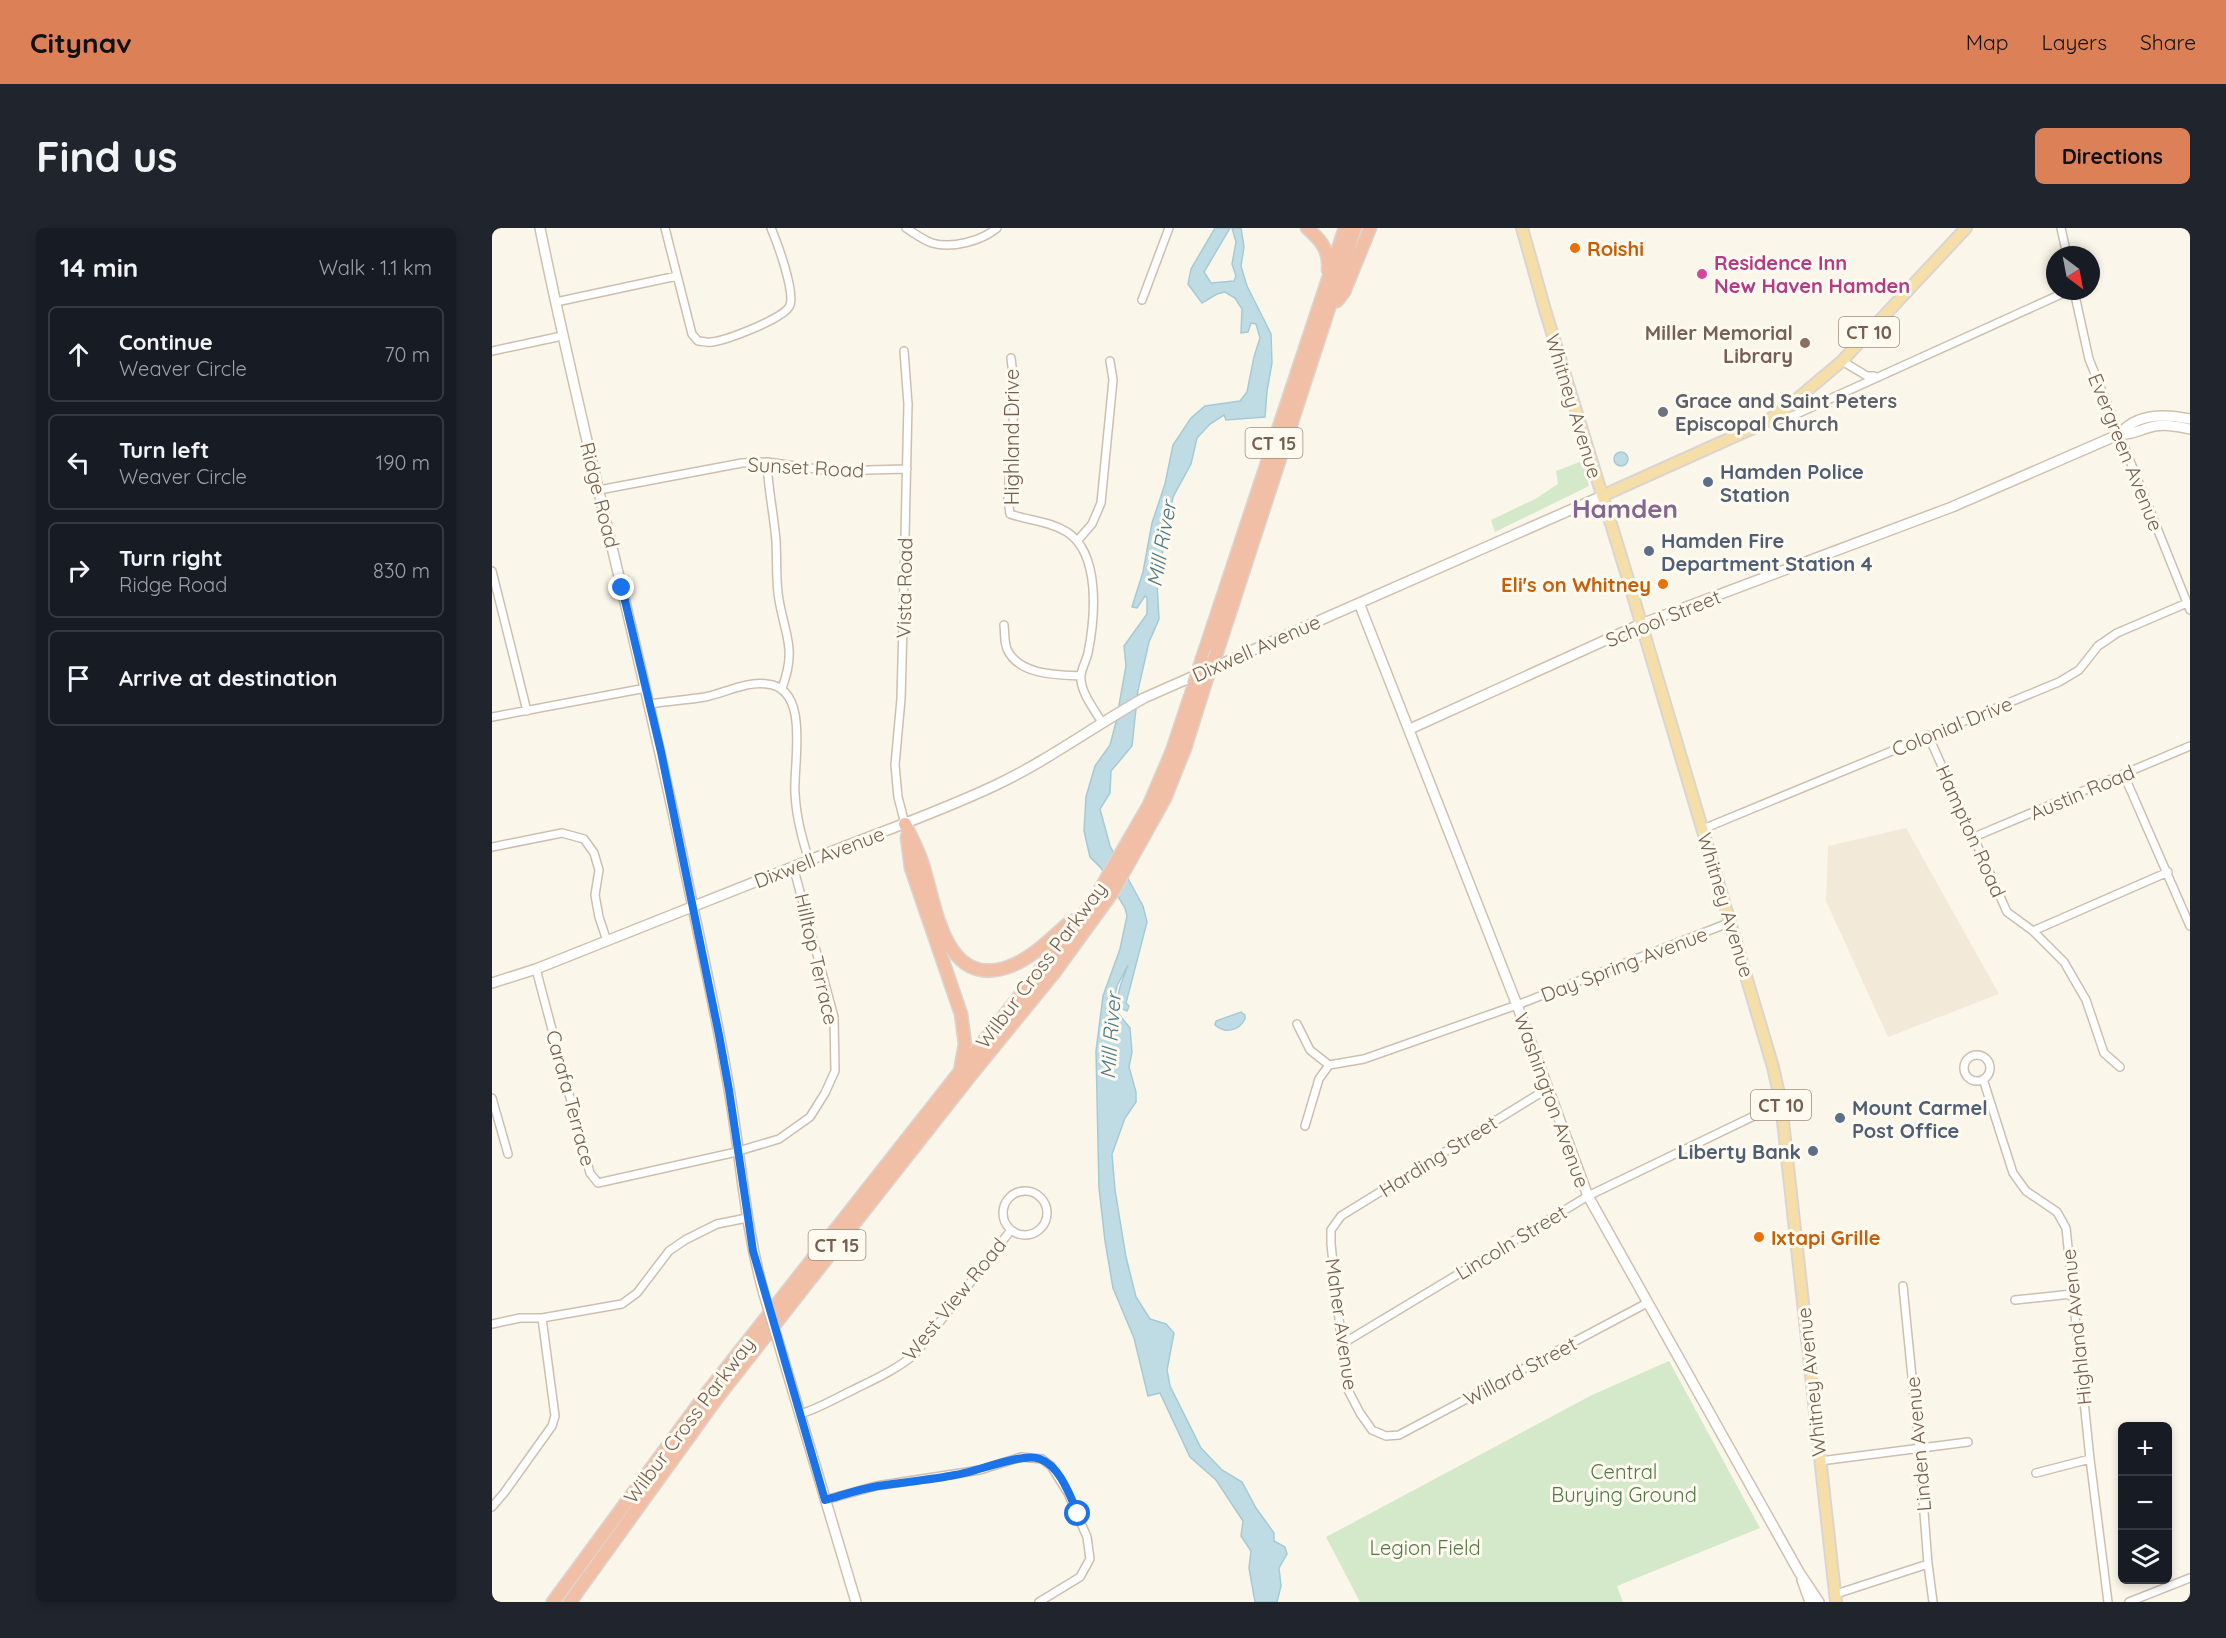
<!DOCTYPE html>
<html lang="en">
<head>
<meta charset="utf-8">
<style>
	body { margin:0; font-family:Quicksand,sans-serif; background:#20242c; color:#f1f3f6 }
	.controls { position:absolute; right:18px; bottom:18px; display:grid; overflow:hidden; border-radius:9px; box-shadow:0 3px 9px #0003 }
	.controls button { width:54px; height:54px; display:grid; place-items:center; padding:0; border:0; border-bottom:2px solid #363941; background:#171b24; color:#f1f3f6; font:30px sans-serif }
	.compass { position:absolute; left:1554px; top:18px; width:54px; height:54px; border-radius:50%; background:#171b24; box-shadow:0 3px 9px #0003; rotate:148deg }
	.stop { position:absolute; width:18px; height:18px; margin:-14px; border:4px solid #1a73e8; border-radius:50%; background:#fff }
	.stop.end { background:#1a73e8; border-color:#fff; box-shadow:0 2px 6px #0008 }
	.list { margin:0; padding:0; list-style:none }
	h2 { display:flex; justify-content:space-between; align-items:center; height:78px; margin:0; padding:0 24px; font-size:26px }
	h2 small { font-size:20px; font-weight:400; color:#9ea1a6 }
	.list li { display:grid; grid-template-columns:39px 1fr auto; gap:18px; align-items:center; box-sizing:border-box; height:96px; margin:0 12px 12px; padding:0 12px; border:2px solid #363941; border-radius:9px }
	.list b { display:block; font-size:22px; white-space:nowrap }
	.list p { margin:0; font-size:20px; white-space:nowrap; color:#9ea1a6 }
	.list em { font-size:20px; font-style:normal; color:#9ea1a6 }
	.icon { flex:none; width:33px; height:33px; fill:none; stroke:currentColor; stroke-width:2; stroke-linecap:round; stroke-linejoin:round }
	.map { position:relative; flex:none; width:1698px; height:1374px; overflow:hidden; border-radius:9px }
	header { display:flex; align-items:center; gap:36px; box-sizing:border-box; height:84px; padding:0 30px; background:#dc8058; color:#111 }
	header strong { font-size:28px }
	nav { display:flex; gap:33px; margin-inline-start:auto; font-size:21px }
	.intro { display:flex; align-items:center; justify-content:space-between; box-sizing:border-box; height:144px; padding:0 36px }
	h1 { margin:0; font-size:42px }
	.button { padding:15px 27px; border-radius:9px; background:#dc8058; color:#111; font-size:21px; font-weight:700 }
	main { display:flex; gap:36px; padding:0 36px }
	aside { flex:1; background:#171b24; border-radius:9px; box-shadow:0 3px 9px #0003 }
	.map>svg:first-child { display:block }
	.residential { fill:#f3e9d9 }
	.green { fill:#d3e9c9 }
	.water { fill:#bfdce4; stroke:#a6cad5; stroke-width:1.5 }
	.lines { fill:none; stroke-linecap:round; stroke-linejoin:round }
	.street-casing { stroke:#cdbfb0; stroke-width:10 }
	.secondary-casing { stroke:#d0c0ae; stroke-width:12 }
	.primary-casing { stroke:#dbd5d1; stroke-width:14 }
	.highway-casing { stroke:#dbd5d1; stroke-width:15 }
	.street { stroke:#fff; stroke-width:7 }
	.secondary { stroke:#fff; stroke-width:9 }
	.primary { stroke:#f5dea8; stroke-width:10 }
	.highway { stroke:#f1bfa6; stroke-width:12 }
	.secondary-bridge-casing { stroke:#d0c0ae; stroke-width:12; stroke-linecap:butt }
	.highway-bridge-casing { stroke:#dbd5d1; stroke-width:15; stroke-linecap:butt }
	.secondary-bridge { stroke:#fff; stroke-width:9 }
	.highway-bridge { stroke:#f1bfa6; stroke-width:12 }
	.route { stroke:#1a73e8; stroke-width:8 }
	.food-dot { fill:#e8710a; stroke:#fefaf0; stroke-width:2 }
	.hotel-dot { fill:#d1479c; stroke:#fefaf0; stroke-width:2 }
	.education-dot { fill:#8d6e63; stroke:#fefaf0; stroke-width:2 }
	.worship-dot { fill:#6b7280; stroke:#fefaf0; stroke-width:2 }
	.service-dot { fill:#5c6f8a; stroke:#fefaf0; stroke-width:2 }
	.labels { text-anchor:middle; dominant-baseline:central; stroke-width:6; stroke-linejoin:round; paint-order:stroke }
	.shield { fill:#fefaf0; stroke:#9e8e7f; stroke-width:1.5 }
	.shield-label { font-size:18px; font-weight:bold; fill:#755f4f }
	.food-label { font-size:20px; font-weight:bold; fill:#c56008; stroke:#fefaf0; text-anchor:start }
	.hotel-label { font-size:20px; font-weight:bold; fill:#b23c85; stroke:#fefaf0; text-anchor:start }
	.education-label { font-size:20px; font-weight:bold; fill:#785e54; stroke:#fefaf0; text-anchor:end }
	.worship-label { font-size:20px; font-weight:bold; fill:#5b616d; stroke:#fefaf0; text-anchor:start }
	.street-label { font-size:20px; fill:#755f4f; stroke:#fefaf0 }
	.service-label { font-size:20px; font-weight:bold; fill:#4e5e75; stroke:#fefaf0; text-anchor:start }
	.park-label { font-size:20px; fill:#527947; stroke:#fefaf0 }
	.water-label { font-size:21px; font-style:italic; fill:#497886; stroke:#fefaf0 }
	.district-label { font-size:26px; font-weight:bold; fill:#866690; stroke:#fefaf0 }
</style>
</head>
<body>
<header>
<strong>Citynav</strong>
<nav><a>Map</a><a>Layers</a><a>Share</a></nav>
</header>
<div class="intro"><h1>Find us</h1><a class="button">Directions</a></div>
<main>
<aside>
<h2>14 min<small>Walk · 1.1 km</small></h2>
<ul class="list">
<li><svg class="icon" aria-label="ahead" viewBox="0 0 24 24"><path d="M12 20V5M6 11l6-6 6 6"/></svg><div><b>Continue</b><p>Weaver Circle</p></div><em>70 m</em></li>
<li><svg class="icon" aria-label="left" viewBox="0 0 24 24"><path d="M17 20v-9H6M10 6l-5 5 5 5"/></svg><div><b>Turn left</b><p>Weaver Circle</p></div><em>190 m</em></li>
<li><svg class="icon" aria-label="right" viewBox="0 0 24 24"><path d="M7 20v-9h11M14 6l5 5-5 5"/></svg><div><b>Turn right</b><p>Ridge Road</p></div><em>830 m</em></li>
<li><svg class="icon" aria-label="arrive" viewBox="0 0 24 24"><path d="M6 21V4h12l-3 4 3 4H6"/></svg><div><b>Arrive at destination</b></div></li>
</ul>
</aside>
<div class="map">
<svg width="1698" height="1374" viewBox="0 0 1698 1374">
	<rect width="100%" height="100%" fill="#fbf6ea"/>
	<path class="residential" d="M1414,600L1507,766L1396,809L1334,673L1336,618Z"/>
	<path class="green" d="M1090,233L1097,258L1003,304L999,292L1043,271L1066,256L1064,243Z
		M1177,1133L1268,1300L1125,1358L1131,1374H868L834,1309L1100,1167Z"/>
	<path class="water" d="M723,0H738L712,44L719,55L742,53L744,48L740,36L744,14L740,0H749L752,19L749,38L755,58L779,106L780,135L775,163L773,189L734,192L732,187L718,196L705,210L699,236L681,269L665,355L667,391L657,414L646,462L640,518L619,543L618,565L608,581L618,618L651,678L655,694L634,775L637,778L635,783L628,780C623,764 631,752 636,737L625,758L622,771L626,785L638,800L640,824L637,839L644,864V874L633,890L620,926L623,962L634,1029L644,1069L658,1091L674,1096L682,1105L675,1142L678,1158L709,1220L730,1242L750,1254L764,1280L782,1305V1313L793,1319L795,1326L787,1340L789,1358L785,1374H763L757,1340L759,1323L749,1308L751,1293L724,1252L698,1229L668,1165L656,1168L642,1110L621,1060L613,1013L607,960L604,823L611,768L628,721L635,688L633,680L609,640L598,629L592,603L594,569L603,538L618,517L624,494L634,438L632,418L655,386V370L653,368L645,380L640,379L651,344L660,295L673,256L681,217L699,190L713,178L748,173L755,164L762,129L768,110L764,96L759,95L756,104L749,105L750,81L743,70L733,64L725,66L710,75L696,56L699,41Z
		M1122 231a7 7 0 1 1 14 0a7 7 0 1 1-14 0Z
		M749,784L753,787V791C747,803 733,806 723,797L724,793Z"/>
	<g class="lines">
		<g class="street-casing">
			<path id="street" d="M173,0L200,106L206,113C211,113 216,115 220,114C235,112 294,90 298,77C303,63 285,14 279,0
				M414,0C422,5 431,12 440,15C460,21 489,13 505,0
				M1569,0L1575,27
				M1582,63L1597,131L1698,382
				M650,72L677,0
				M64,74L185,48
				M0,123L70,108
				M412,123L416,176L411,397L409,471L403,537L406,569L413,596
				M519,130L523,164L516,271L518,286C538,293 557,293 575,304C609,326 603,390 596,425C594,433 590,440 589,447C587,462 602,481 609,493
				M1350,133L1375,148H1382
				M1278,194L1298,189L1576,63
				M275,234C276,261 282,287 284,313C285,330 284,348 286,365C291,405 306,418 290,460
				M107,262L250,235L275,234L339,243L415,241
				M586,312L600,296L609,275L621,152L618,133
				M0,343L35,483
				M512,397C513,405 512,413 515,421C526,447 565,447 589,448
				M158,476C176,473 195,472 213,469C233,465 254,453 275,456C319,460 301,536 303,565C304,587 310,611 317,632
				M0,489L154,460
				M1436,507L1515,684L1541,703L1572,734L1594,772L1612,825L1628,839
				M1632,547L1698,698
				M1211,601L1567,454L1587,442L1606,418L1625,405L1695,375
				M1482,609L1698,518
				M0,619L70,605L92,611L102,625L107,642L103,667L107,689L115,713
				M1541,703L1676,644
				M44,741L98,945L106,955L240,925L287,911L318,889L333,865L343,843L342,789L301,638
				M805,796L818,822L837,837L872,831L1025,777L1239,694
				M1472 840a13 13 0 1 1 26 0a13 13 0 1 1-26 0Z
				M1491,851L1521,945L1534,963L1565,984L1574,1000L1598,1231L1616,1374
				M1055,861L849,988L839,1002V1016L853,1147L856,1162L868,1185L880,1202L894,1208L907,1207L1155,1075
				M0,870L16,926
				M813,898L827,851L837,837
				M511 985a22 22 0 1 1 44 0a22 22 0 1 1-44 0Z
				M1411,1058L1427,1220L1436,1336L1441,1374
				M1523,1072L1580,1066
				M50,1090L130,1076L145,1065L177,1023L193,1012L225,996L255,990
				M0,1096L28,1090H50L63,1188L60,1198L12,1265L0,1279
				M850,1116L1096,968L1289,875
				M308,1186C326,1181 342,1171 359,1163C381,1152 404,1142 423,1126L519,1002
				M1328,1233L1476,1214
				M1544,1245L1598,1231
				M333,1272L384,1258L488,1242L529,1229L550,1231L559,1238L576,1265L595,1309L598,1331L588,1349L547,1374
				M1344,1366L1436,1336
				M1637,1374L1698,1350"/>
		</g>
		<g class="secondary-casing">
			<path id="secondary" d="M48,0C92,217 150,430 194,646C209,718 225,789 237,861C249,930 253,999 272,1066
				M1628,206C1644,185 1674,186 1698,191
				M867,375L1025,777L1096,968L1307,1344L1327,1374
				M918,501L1149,396L1460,279L1628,206C1639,207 1645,203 1655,200C1670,195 1684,198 1698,201
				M0,755L44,741C135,705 227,668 318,632C380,607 443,586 504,557C555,533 602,498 652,470L1110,268
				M292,1133L364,1374
				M1310,1352L1318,1374"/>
		</g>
		<g class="primary-casing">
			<path id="primary" d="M1030,0L1053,82L1136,351L1281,839L1289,875L1344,1374
				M1110,268L1270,196L1293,181L1350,133L1474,0"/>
		</g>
		<g class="highway-casing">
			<path id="highway" d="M815,0C829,12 838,23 836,42
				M845,73L852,64L878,0
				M725,424L863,0
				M710,431L853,0
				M413,596C419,609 426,621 430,634C444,676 451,761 516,739C540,731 560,709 579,693
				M415,609L419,640L469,786L473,816L468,843
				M61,1374L211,1170L599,677L657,577L680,523L702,457
				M78,1374L225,1170L478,848L562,745L620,665L673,570L693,520L715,450"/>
		</g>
		<use href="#street" class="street"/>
		<use href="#secondary" class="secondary"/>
		<use href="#primary" class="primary"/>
		<use href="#highway" class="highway"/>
		<g class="secondary-bridge-casing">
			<path id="secondary-bridge" d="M272,1066L292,1133"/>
		</g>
		<g class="highway-bridge-casing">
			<path id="highway-bridge" d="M715,450L725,424
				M702,457L710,431"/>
		</g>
		<use href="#secondary-bridge" class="secondary-bridge"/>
		<use href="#highway-bridge" class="highway-bridge"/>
	</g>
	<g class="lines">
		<path class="route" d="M130,360L169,524L227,807L237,862L261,1023L333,1272C351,1267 368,1261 386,1258C412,1254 438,1252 463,1247C485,1244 530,1224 548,1231C568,1238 578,1268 586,1286"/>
	</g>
	<g class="food-dot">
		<circle cx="1083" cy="20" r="6"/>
		<circle cx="1171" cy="356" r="6"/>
		<circle cx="1267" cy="1009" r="6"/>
	</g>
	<circle class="hotel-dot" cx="1210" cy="46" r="6"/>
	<circle class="education-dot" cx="1313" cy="115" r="6"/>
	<circle class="worship-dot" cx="1171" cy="184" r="6"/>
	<g class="service-dot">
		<circle cx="1216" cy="254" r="6"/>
		<circle cx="1157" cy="323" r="6"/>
		<circle cx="1348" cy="890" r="6"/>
		<circle cx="1321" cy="923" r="6"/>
	</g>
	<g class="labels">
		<g class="shield">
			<rect x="1347" y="89" width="60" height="30" rx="4.5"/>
			<rect x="753.5" y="200" width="57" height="30" rx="4.5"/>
			<rect x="1259" y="862" width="60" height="30" rx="4.5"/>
			<rect x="316.5" y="1002" width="57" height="30" rx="4.5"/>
		</g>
		<g class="shield-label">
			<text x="1377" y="104">CT 10</text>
			<text x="782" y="215">CT 15</text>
			<text x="1289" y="877">CT 10</text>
			<text x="345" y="1017">CT 15</text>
		</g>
		<g class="food-label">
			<text x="1095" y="20">Roishi</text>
			<text x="1159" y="356" text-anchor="end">Eli's on Whitney</text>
			<text x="1279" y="1009">Ixtapi Grille</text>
		</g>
		<g class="hotel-label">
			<text x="1222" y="34">Residence Inn<tspan x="1222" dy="23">New Haven Hamden</tspan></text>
		</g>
		<g class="education-label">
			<text x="1301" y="104">Miller Memorial<tspan x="1301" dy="23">Library</tspan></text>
		</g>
		<g class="worship-label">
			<text x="1183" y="172">Grace and Saint Peters<tspan x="1183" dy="23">Episcopal Church</tspan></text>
		</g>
		<g class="street-label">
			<text transform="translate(1082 178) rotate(73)">Whitney Avenue</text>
			<text transform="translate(519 209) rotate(-90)">Highland Drive</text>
			<text transform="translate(1634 224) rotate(68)">Evergreen Avenue</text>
			<text transform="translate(314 239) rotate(3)">Sunset Road</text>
			<text transform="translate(108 267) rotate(76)">Ridge Road</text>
			<text transform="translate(412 360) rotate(-89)">Vista Road</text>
			<text transform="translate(1171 390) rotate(-22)">School Street</text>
			<text transform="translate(764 420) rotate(-24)">Dixwell Avenue</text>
			<text transform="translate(1460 498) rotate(-22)">Colonial Drive</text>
			<text transform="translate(1590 564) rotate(-23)">Austin Road</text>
			<text transform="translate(1479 603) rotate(66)">Hampton Road</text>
			<text transform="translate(327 629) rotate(-21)">Dixwell Avenue</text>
			<text transform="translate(1234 677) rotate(73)">Whitney Avenue</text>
			<text transform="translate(325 731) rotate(77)">Hilltop Terrace</text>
			<text transform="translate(1132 736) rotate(-21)">Day Spring Avenue</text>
			<text transform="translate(549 737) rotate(-53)">Wilbur Cross Parkway</text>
			<text transform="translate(79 870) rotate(75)">Carafa Terrace</text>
			<text transform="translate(1060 872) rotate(70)">Washington Avenue</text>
			<text transform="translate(946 928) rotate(-32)">Harding Street</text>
			<text transform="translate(1019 1014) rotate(-31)">Lincoln Street</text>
			<text transform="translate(462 1071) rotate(-51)">West View Road</text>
			<text transform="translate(850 1096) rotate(82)">Maher Avenue</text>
			<text transform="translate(1584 1099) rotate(-96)">Highland Avenue</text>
			<text transform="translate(1028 1143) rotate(-28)">Willard Street</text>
			<text transform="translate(1319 1154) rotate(-96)">Whitney Avenue</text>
			<text transform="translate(197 1192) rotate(-53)">Wilbur Cross Parkway</text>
			<text transform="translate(1426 1216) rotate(-95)">Linden Avenue</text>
		</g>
		<g class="service-label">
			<text x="1228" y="243">Hamden Police<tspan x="1228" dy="23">Station</tspan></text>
			<text x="1169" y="312">Hamden Fire<tspan x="1169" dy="23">Department Station 4</tspan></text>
			<text x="1360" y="879">Mount Carmel<tspan x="1360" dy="23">Post Office</tspan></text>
			<text x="1309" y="923" text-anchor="end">Liberty Bank</text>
		</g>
		<g class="park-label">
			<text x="1132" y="1243">Central<tspan x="1132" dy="23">Burying Ground</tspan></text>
			<text x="933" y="1319">Legion Field</text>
		</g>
		<g class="water-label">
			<text transform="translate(669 316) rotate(-80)">Mill River</text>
			<text transform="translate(618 808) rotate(-86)">Mill River</text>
		</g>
		<g class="district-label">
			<text x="1133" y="280">Hamden</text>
		</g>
	</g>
</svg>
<div class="controls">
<button>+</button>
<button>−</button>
<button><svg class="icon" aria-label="layers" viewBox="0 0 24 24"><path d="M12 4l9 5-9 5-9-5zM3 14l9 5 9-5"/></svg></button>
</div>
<svg class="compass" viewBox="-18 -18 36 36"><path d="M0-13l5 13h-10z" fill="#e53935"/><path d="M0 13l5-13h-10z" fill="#9ea1a6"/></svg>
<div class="stop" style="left:586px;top:1286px"></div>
<div class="stop end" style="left:130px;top:360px"></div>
</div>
</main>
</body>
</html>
